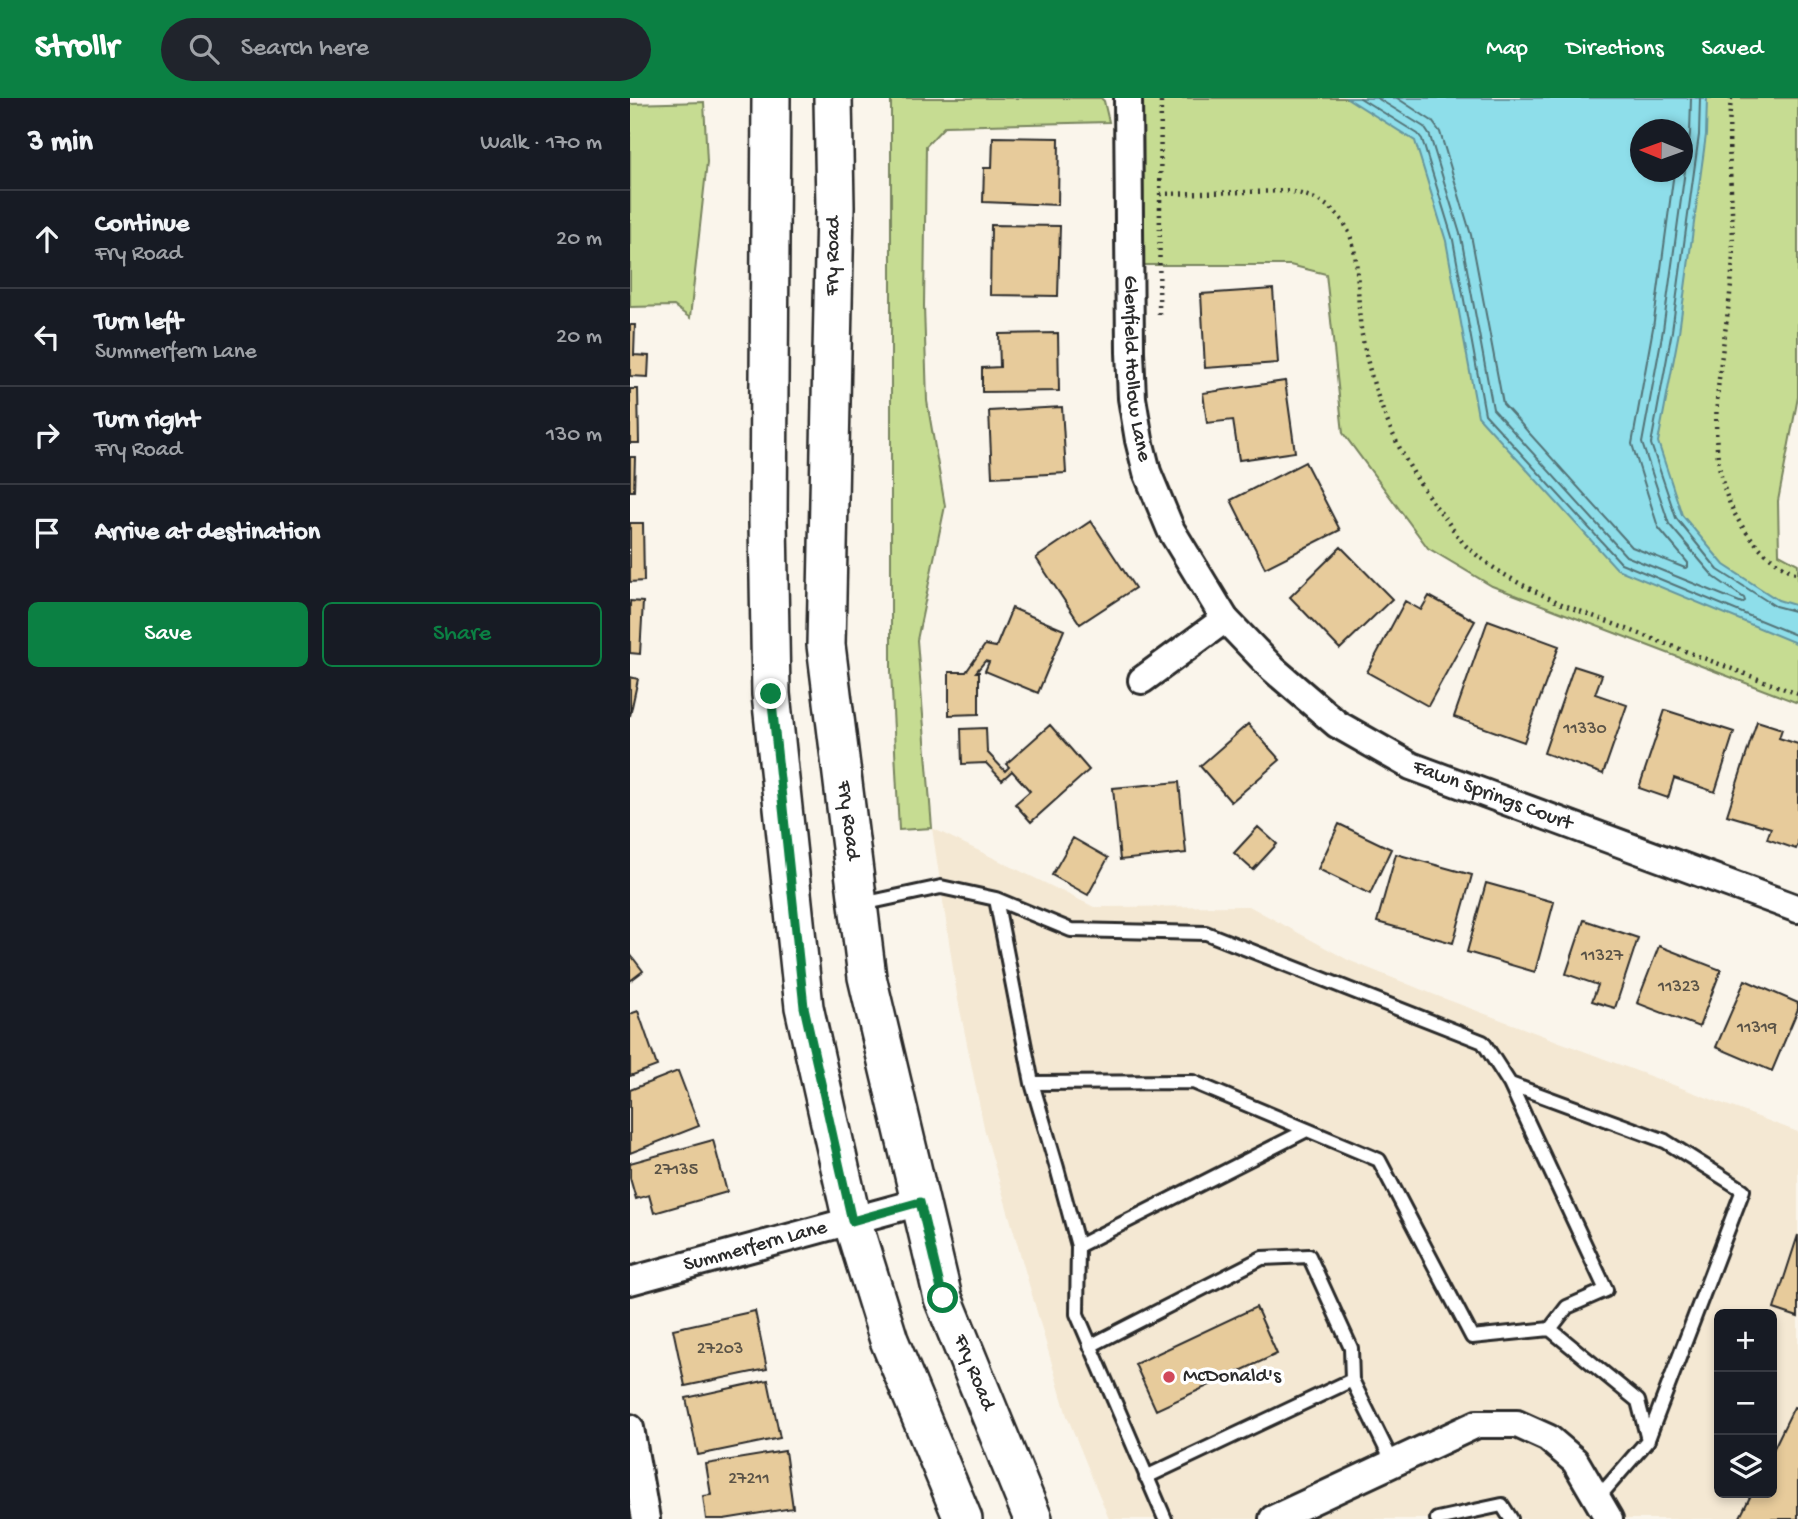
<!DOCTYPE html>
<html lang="en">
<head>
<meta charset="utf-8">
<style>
	body { margin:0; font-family:"Gochi Hand",sans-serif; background:#20242c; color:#f1f3f6 }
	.controls { position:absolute; right:21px; bottom:21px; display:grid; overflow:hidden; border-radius:10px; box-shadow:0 4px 10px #0003 }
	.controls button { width:63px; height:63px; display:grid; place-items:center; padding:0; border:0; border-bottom:2px solid #363941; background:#171b24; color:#f1f3f6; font:35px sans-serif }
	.compass { position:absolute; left:1000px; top:21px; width:63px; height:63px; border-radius:50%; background:#171b24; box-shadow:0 4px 10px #0003; rotate:271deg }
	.stop { position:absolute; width:21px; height:21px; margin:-16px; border:5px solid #0b8043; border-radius:50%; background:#fff }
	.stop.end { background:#0b8043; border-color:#fff; box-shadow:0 2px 7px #0008 }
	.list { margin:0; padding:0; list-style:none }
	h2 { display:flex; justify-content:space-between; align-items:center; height:91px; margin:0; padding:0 28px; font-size:30px }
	h2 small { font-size:23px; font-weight:400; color:#9ea1a6 }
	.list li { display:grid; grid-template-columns:46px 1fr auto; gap:21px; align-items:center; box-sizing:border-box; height:98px; padding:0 28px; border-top:2px solid #363941 }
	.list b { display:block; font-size:26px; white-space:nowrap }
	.list p { margin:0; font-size:23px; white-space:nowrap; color:#9ea1a6 }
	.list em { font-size:23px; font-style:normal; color:#9ea1a6 }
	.actions { display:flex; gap:14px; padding:21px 28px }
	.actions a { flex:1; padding:16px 0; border:2px solid #0b8043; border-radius:10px; text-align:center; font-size:24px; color:#0b8043 }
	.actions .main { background:#0b8043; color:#fff }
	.icon { flex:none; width:38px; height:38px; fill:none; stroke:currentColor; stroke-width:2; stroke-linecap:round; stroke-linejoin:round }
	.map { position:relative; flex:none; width:1168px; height:1421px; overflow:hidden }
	header { display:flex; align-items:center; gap:42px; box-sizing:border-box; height:98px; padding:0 35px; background:#0b8043; color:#fff }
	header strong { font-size:33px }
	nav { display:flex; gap:38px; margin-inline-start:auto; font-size:24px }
	.search { width:490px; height:63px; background:#20242c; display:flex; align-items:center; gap:18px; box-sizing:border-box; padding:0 24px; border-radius:38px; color:#9ea1a6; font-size:26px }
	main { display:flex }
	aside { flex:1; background:#171b24 }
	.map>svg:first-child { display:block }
	.built { fill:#f4e8d3; fill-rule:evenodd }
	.green { fill:#c6dc92; stroke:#78845e; stroke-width:2; fill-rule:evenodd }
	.water { fill:#8edeea; stroke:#66969e; stroke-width:2; fill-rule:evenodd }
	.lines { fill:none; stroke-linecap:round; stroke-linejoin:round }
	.shore { stroke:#537377; stroke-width:2 }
	.building { fill:#e7cb9b; stroke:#2b2b2b; stroke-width:2 }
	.lane-casing { stroke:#2b2b2b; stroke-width:18 }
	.street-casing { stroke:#2b2b2b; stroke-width:32 }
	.secondary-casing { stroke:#2b2b2b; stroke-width:42 }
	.path { stroke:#2b2b2b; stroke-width:4.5; stroke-dasharray:2 5; stroke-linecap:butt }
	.lane { stroke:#fff; stroke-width:12 }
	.street { stroke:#fff; stroke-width:26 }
	.secondary { stroke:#fff; stroke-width:37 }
	.route { stroke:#0b8043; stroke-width:9 }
	.poi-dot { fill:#d1495b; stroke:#fff; stroke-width:2.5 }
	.labels { text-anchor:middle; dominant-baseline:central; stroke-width:7; stroke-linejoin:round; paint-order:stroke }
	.number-label { font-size:18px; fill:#5a5347 }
	.street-label { font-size:21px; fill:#2b2b2b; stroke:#fff }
	.poi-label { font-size:21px; fill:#2b2b2b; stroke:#fff; text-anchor:start }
</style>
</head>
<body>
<header>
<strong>Strollr</strong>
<div class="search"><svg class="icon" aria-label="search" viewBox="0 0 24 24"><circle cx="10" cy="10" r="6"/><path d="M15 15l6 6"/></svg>Search here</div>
<nav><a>Map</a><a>Directions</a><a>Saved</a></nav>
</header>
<main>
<aside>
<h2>3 min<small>Walk · 170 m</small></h2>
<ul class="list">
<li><svg class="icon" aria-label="ahead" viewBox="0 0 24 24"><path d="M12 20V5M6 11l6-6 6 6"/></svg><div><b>Continue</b><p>Fry Road</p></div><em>20 m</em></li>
<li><svg class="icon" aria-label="left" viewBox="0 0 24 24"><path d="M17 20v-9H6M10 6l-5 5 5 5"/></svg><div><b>Turn left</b><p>Summerfern Lane</p></div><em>20 m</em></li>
<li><svg class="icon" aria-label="right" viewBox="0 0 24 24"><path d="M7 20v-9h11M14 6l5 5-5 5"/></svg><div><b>Turn right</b><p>Fry Road</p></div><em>130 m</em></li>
<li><svg class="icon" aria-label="arrive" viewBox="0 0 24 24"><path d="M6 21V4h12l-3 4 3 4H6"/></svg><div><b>Arrive at destination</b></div></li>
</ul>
<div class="actions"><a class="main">Save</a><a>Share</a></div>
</aside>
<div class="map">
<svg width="1168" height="1421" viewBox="0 0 1168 1421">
	<rect width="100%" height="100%" fill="#faf5eb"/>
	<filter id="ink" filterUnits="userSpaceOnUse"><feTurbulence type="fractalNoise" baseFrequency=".0143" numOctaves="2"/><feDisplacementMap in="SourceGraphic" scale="14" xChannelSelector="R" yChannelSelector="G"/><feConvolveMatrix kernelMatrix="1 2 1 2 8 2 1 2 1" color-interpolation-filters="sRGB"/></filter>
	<g filter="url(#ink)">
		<path class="built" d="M302,730L464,809L619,808L718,862L805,897L1168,1034V1421H479L437,1318L355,1034L327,897ZM1089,1216H1142V1395H1089Z"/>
		<path class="green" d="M261,0H471L474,3L479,24L315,28L296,48L294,208L297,303L315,408L287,542L302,730L269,732L261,573Z
			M513,0H1168V299L1148,403L1149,456L1168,466V605L862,488L798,450L713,335L696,176L660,167H514ZM1010,32H1052V74H1010Z
			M74,4L77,64L60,220L44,208L0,209V6Z"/>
		<path class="water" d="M717,0H1077L1076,37L1049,234L1028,344L1052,417L1094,467L1148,502L1168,508V546L987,471L848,318L816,143L785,43ZM1010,32H1052V74H1010Z"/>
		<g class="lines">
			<path class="shore" d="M730,0L788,36L792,41L823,142L855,316L991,465L1168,538
				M747,0L794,29L800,38L831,139L863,311L996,458L1112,505L1115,503L1114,500L1084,479L1039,426L1012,345L1033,232L1060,36L1061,0
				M767,0L802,23L810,34L841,137L873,306L1002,449L1055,470L1058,469V465L1028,429L1002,346L1023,230L1044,74
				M1070,0L1069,37L1042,233L1021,346L1046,420L1088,472L1145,508L1168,514"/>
		</g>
		<path class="building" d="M363,39L429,40L428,107L353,104L354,70H362Z
			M361,127L430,128L428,198L360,197Z
			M643,191L648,265L575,270L571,196Z
			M0,227H5L4,257L19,258L18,279L0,278Z
			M428,235L429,293L352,294V270L370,269L369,236Z
			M655,283L665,354L609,362L603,322L577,325L573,295Z
			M0,291H8L9,345H0Z
			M432,309L436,375L362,379L359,313Z
			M0,359H5L4,393H0Z
			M675,364L710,432L635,470L601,402Z
			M461,423L505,490L450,526L406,460Z
			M0,425H13L14,483L0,484Z
			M711,449L762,501L710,551L660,499Z
			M799,498L845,523L798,608L737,574L775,503L791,512Z
			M0,503L13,504L10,556L0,555Z
			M382,510L434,532L408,595L355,573L359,564L355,563L346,574H349V616L319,617V574H336L355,547L366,549Z
			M858,522L929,548L894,644L824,619Z
			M944,568L972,577L965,596L997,607L973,676L914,655Z
			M0,579L8,581L0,618Z
			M1035,612L1104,634L1085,694L1044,680L1038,700L1009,690Z
			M1127,623L1152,631L1149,640L1168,646V746L1166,751L1137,741L1141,730L1097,717Z
			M618,626L650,662L601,704L570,668Z
			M420,627L459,672L401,724L385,706L400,693L382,673L372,682L356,665L332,666L331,631L356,630L357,654L375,673L379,669L376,666Z
			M549,684L556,755L490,762L483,690Z
			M709,726L761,751L740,796L688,771Z
			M628,729L647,746L623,772L604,755Z
			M443,740L478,760L458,797L422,777Z
			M766,756L842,777L823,845L747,824Z
			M856,785L924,804L905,874L837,854Z
			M954,822L1008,840L985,910L962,903L968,887L936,876Z
			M1029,848L1091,872L1069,929L1007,905Z
			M0,856L13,873L0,883Z
			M1115,882L1168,905V911L1142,973L1086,949Z
			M8,913L27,968L0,978V916Z
			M48,973L69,1028L0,1055V992Z
			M83,1042L97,1094L24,1115L19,1097L6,1101L0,1080V1065Z
			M1168,1137V1219L1144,1211Z
			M626,1209L647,1256L526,1312L505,1266Z
			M125,1213L137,1271L55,1288L43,1231Z
			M138,1282L150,1340L68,1357L56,1300Z
			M1164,1309L1168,1311V1421H1109L1122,1395H1142V1354Z
			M155,1353L163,1410L94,1421H76L73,1398L81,1397L76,1366Z"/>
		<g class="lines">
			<g class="lane-casing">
				<path id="lane" d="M366,801L441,832L576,835L853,944L880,986L1035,1043L1113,1092L1018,1341
					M232,806L311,789L366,801L402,985L563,984L749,1062L842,1239L920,1231L1008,1303L1018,1342L967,1401
					M402,985L427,1070L448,1148L447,1216L535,1421
					M880,986L976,1192L937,1209L920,1231
					M448,1148L677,1032
					M460,1248L632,1160L679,1158L721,1250L722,1282L516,1379
					M722,1282L763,1365
					M807,1421L872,1407L881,1421"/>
			</g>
			<g class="street-casing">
				<g id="street">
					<path id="s1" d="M498,0L500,254L502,300L509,342L517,374L541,432L595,521L643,571L707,626L781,668L1168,811"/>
					<path d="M512,582L595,521"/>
					<path id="s2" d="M0,1183L290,1104"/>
					<path d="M0,1330L16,1421"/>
					<path d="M643,1421L847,1326H887L918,1340L945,1363L979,1421"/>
				</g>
			</g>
			<g class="secondary-casing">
				<g id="secondary">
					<path d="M141,0L138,423L141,596L174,909L222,1123L259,1242L333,1421"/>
					<path id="s3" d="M203,0L205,109L196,547L237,879L313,1200L403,1421"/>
				</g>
			</g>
			<path class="path" d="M1101,0C1095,58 1106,117 1102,175C1096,260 1060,370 1122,441C1134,456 1150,469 1168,476
				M530,96L658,93C685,98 709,109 720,137C731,167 726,205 732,237C744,304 772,367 815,420C823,431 831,445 842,453C869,477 902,492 934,507L1168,596
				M529,216L531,0"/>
			<use href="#lane" class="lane"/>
			<use href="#street" class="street"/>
			<use href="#secondary" class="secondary"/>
		</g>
	</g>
	<g class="lines" filter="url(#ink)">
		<path class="route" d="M141,596L174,909L222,1123L290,1104L313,1200"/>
	</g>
	<circle class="poi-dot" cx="539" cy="1279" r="7"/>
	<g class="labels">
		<g class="number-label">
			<text x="955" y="631">11330</text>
			<text x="972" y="858">11327</text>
			<text x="1049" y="889">11323</text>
			<text x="1127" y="930">11319</text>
			<text x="46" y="1072">27135</text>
			<text x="90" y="1251">27203</text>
			<text x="119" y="1381">27211</text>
		</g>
		<g class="street-label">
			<text transform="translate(204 158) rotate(-89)">Fry Road</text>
			<text stroke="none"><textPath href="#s1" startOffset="271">Glenfield Hollow Lane</textPath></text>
			<text stroke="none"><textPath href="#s1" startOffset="868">Fawn Springs Court</textPath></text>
			<text stroke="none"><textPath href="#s3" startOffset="724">Fry Road</textPath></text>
			<text stroke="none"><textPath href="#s2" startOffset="130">Summerfern Lane</textPath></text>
			<text stroke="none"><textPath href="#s3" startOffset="1292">Fry Road</textPath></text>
		</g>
		<g class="poi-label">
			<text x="553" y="1279">McDonald's</text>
		</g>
	</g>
</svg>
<div class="controls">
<button>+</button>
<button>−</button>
<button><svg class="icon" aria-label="layers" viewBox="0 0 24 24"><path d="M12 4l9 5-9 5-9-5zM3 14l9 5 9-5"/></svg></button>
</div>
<svg class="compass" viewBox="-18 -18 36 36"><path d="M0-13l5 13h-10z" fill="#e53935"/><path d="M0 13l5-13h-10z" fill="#9ea1a6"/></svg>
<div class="stop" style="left:313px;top:1200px"></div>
<div class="stop end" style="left:141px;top:596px"></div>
</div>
</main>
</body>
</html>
